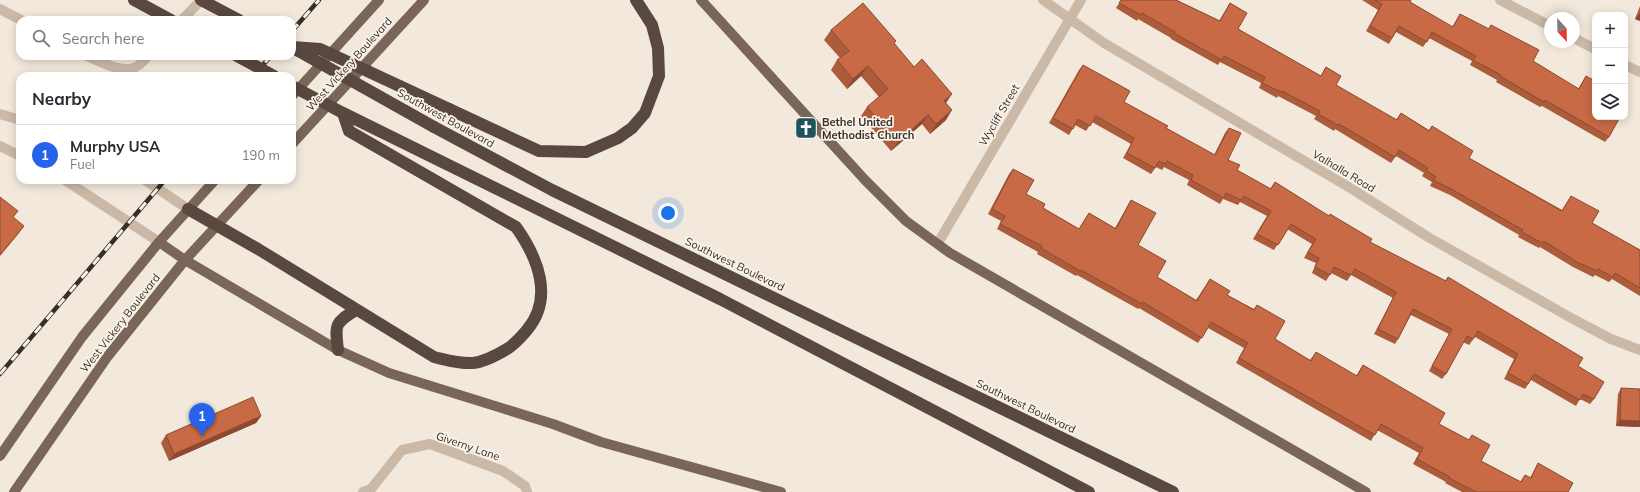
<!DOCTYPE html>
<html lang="en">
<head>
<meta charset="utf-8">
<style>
	body { margin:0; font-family:Mulish,sans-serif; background:#f7f7f7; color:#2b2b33 }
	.controls { position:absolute; right:12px; top:12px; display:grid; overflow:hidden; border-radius:8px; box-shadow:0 2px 10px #0003 }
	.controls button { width:36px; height:36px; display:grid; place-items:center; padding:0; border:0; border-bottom:1px solid #e1e1e2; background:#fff; color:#2b2b33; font:20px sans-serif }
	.compass { position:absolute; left:1544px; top:12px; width:36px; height:36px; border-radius:50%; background:#fff; box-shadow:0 2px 10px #0003; rotate:158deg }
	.you { position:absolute; left:668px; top:213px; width:14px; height:14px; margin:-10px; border:3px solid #fff; border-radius:50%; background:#1a73e8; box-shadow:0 0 0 6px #1a73e833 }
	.badge { display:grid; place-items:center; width:26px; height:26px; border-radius:50%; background:#2563eb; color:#fff; font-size:13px; font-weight:700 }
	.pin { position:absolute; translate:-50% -33px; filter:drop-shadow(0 1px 2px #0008) }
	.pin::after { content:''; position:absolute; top:21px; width:14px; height:12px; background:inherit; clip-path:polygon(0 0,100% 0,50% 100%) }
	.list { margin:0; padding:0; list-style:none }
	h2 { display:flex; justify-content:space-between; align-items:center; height:52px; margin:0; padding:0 16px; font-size:17px }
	h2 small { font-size:13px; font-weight:400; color:#7c7c81 }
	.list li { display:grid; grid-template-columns:26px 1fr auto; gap:12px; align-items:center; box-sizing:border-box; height:60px; padding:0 16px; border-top:1px solid #e1e1e2 }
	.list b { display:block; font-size:15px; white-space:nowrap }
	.list p { margin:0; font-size:13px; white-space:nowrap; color:#7c7c81 }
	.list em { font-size:13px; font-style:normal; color:#7c7c81 }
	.icon { flex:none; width:22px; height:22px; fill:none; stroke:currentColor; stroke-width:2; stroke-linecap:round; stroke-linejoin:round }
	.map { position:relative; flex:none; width:1640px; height:492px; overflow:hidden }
	.search { position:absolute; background:#fff; box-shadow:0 2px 10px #0003; left:16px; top:16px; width:280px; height:44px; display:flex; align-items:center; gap:10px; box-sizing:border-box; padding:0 14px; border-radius:12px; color:#7c7c81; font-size:15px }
	.panel { position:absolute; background:#fff; box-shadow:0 2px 10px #0003; left:16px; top:72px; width:280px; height:112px; border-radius:12px }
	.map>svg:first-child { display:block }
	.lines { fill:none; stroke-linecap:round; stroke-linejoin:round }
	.minor { stroke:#cbb9a8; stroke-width:10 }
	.major { stroke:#7a6559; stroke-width:10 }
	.highway { stroke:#59483f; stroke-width:12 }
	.rail-casing { stroke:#372e28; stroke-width:4.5 }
	.rail { stroke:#faf3e9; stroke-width:3; stroke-dasharray:9; stroke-linecap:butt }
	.highway-bridge { stroke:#59483f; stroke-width:12 }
	.wall { fill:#ac5b3b }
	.shaded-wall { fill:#8c4a30 }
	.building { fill:#c86a45; stroke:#8c4a30 }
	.labels { text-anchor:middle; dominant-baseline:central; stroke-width:3.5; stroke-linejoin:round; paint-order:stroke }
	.street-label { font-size:11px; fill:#372e28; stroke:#faf3e9 }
	.poi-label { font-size:11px; font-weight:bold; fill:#372e28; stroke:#faf3e9; text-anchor:start }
</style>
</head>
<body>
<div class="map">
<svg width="1640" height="492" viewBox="0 0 1640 492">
	<rect width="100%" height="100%" fill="#f2e9dc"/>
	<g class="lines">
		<path class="minor" d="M1043,0L1104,43L1352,189L1428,237L1573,319L1611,339L1640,350
			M1500,0L1550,26
			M0,9L21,20
			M182,20L201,0
			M1574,38L1595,49
			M87,56C98,61 118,71 130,69C138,68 144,61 148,56
			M1625,65L1640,72
			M0,114L20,120
			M0,146L20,156
			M65,180L159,242
			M145,180L188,209
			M938,243L1081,0
			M363,492L371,489L402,450L430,444L503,471L525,486L527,492"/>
		<path class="major" d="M701,0L865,180L906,221L950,253L1366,492
			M292,96L379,0
			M292,144L424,0
			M159,242L185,260L338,350L389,373L553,424L601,442L781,492
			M0,456L82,337L159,242L215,180
			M14,492L108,356L185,260L259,180"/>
		<path class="highway" d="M134,0L171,20
			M449,109L539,151L586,152L618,138L632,128L645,113L659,76L658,48L652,25L636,0
			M343,113L720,299L1089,492
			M434,127L552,190L1173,492
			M188,209L258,249L434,357C447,360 460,364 473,363C484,362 497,355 507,349C515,344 520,338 527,330C554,298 538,258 516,227L349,131L343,113
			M338,350C335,325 334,323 356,310"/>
		<g class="rail-casing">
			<path id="rail" d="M292,31L319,0
				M253,76L271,56
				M0,374L165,180"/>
		</g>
		<use href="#rail" class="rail"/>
		<path class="highway-bridge" d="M201,0L239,20
			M292,47L320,49L449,109
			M295,49L434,127
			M237,56L274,76
			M292,86L343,113"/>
	</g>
	<path class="wall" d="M1121,0H1176L1219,21L1230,3L1238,29L1321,76L1326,67L1336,85L1396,120L1401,113L1429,130L1432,126L1469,158L1562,210L1571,196L1592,223L1640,250V296L1612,279L1609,282L1595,275L1593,277L1573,267L1540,247L1539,248L1518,237L1519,235L1450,195L1430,186L1432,182L1422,176L1424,173L1396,156L1391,163L1335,129L1334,131L1314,119L1316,116L1278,96L1277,98L1259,88L1261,83L1220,62L1218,65L1171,39V38L1138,19L1137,21L1116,8Z
		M1362,0H1411L1410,2L1452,27L1460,14L1488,29L1491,25L1533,61L1578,89L1586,76L1609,137L1605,142L1542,106L1540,107L1496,82L1497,80L1470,65L1472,61L1429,38L1423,47L1396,32L1389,44L1366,31L1378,10Z
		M1640,6V21L1635,19Z
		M831,30L894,44L946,103V120L930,134L922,124L891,151L861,116L867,107L879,97L861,76L847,89L831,70L837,60L840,58L824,40Z
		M1083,65L1124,102L1166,128L1214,155L1225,133L1229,128L1228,160L1237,170L1270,189L1275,182L1370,242L1445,281L1448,277L1578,366L1594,399L1590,404L1580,399L1576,406L1531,380L1525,389L1504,379L1514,359L1475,337L1469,345L1463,342L1446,374L1442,379L1429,371L1449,334L1411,315L1398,339L1395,344L1374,334L1393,298L1351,275L1347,281L1331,273L1326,281L1312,273L1316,263L1304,258L1312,244L1287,229L1274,250L1253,239L1267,216L1240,202L1238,205L1223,199L1220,204L1187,185L1189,180L1164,167L1162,170L1156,167L1151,174L1123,158L1131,144L1092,122L1086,131L1075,125L1069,135L1049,123L1079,70Z
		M1013,169L1026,194L1043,208L1079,229L1089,213L1115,228L1128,205L1131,200L1138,245L1157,277L1196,300L1210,279L1227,295L1254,309L1257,305L1275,339L1310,360L1316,352L1356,376L1363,365L1439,424L1469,440L1472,435L1481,461L1520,482L1525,475L1530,478L1538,463L1568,492H1462L1445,483L1446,482L1413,464L1419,453L1377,430L1371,441L1236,363L1244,348L1208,328L1198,343L1139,308L1138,309L1077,275L1076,276L1037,254L1038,252L997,229L1001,221L988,214L1009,174Z
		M1621,388L1640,427L1616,426L1618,394Z
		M261,416L256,423L169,461L161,443L166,435Z"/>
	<path class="shaded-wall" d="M1639,14H1640V21L1635,19Z
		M868,66L861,76L847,89L853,79Z
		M952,94L946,103L944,101Z
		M952,110L946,120L930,134L936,124Z
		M928,115L922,124L891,151L898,142Z
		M24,226L19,233L0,256V255Z
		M261,416L256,423L169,461L174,454Z
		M1620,420L1640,421V427L1616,426Z"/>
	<path class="building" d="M1121,0H1176L1220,21L1230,3L1247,13L1238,29L1321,76L1326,67L1341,76L1336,85L1397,120L1401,113L1429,131L1432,126L1473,151L1469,158L1562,211L1571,196L1599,211L1592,223L1640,250V288L1615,273L1613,277L1598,269L1597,271L1577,262L1544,241L1542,243L1522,232L1523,230L1453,190L1433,180L1436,177L1426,170L1428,168L1399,150L1395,157L1339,124L1338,125L1318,114L1320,111L1282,91L1281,92L1262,83L1265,77L1224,56L1222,60L1174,33L1175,32L1142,13L1141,15L1119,3Z
		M1375,0H1411L1410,2L1453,27L1460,14L1489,29L1491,25L1539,50L1533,61L1579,89L1586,76L1595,81V117H1620L1609,137L1545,100L1544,102L1500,76L1501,75L1473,60L1476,56L1432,32L1427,42L1399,26L1392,38L1370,26L1382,4Z
		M863,3L896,41L894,43L914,67L922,59L952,94L944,101L952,110L936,124L928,115L898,142L867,107L888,89L868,66L853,79L837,60L849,51L831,30Z
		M1083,65L1130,91L1124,102L1168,126L1166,128L1215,155L1229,128L1241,133L1228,160L1240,165L1237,170L1271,189L1275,182L1329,216L1330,214L1372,239L1370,242L1446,281L1448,277L1583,358L1578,366L1604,382L1594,399L1583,394L1580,400L1534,374L1528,384L1508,373L1518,354L1478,331L1473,339L1467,336L1446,374L1432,366L1452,329L1413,309L1398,339L1378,329L1396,292L1355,269L1351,275L1334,267L1330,275L1315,267L1319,258L1308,252L1316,239L1291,224L1278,245L1257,234L1271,211L1244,196L1241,200L1226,193L1224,198L1191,180L1193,175L1167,161L1165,164L1159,161L1155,168L1127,153L1134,138L1096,116L1090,126L1078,119L1073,129L1053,118Z
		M1013,169L1034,180L1026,194L1045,204L1043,208L1079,229L1089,213L1116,229L1131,200L1156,213L1138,245L1166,261L1157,277L1197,301L1210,279L1230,291L1227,295L1254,310L1257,305L1285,321L1275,339L1311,361L1316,352L1357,376L1363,365L1445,413L1439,424L1469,440L1472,435L1490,445L1481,461L1521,482L1525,475L1531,478L1538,463L1573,483L1568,492H1476L1449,478L1450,477L1417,459L1423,448L1381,424L1375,435L1239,358L1248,343L1211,322L1202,338L1143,302L1142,304L1081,270L1080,271L1041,248L1042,246L1000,224L1005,216L992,209Z
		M0,197L18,211L13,217L24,226L0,255Z
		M1621,388L1640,389V421L1620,420Z
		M253,397L261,416L174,454L166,435Z"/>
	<defs>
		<g id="church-square" transform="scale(1.15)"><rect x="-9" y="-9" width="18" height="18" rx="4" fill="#1d535a" stroke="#faf3e9"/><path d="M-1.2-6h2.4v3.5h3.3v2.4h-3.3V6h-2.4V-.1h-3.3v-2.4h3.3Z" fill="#fff"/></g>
	</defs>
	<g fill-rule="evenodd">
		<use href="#church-square" x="806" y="128"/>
	</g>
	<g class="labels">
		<g class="street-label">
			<text transform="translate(349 64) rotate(-48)">West Vickery Boulevard</text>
			<text transform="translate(999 115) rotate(-60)">Wycliff Street</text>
			<text transform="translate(446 118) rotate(29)">Southwest Boulevard</text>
			<text transform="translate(1344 171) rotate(31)">Valhalla Road</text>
			<text transform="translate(735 264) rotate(26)">Southwest Boulevard</text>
			<text transform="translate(120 323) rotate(-52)">West Vickery Boulevard</text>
			<text transform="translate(1026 406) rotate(26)">Southwest Boulevard</text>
			<text transform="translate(468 446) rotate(19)">Giverny Lane</text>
		</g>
		<g class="poi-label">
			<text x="822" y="122">Bethel United<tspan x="822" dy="13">Methodist Church</tspan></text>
		</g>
	</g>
</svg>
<div class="controls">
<button>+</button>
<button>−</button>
<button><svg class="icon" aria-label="layers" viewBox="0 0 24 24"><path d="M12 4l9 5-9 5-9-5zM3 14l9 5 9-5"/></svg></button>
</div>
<svg class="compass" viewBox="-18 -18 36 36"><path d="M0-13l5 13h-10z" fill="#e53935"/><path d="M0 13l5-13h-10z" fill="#7c7c81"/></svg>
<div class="you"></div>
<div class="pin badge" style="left:202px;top:436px">1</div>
<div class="search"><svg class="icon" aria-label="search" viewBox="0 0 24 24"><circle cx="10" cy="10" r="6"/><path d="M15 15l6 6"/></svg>Search here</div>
<section class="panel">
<h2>Nearby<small></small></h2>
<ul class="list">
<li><span class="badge">1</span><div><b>Murphy USA</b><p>Fuel</p></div><em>190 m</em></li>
</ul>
</section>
</div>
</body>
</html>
